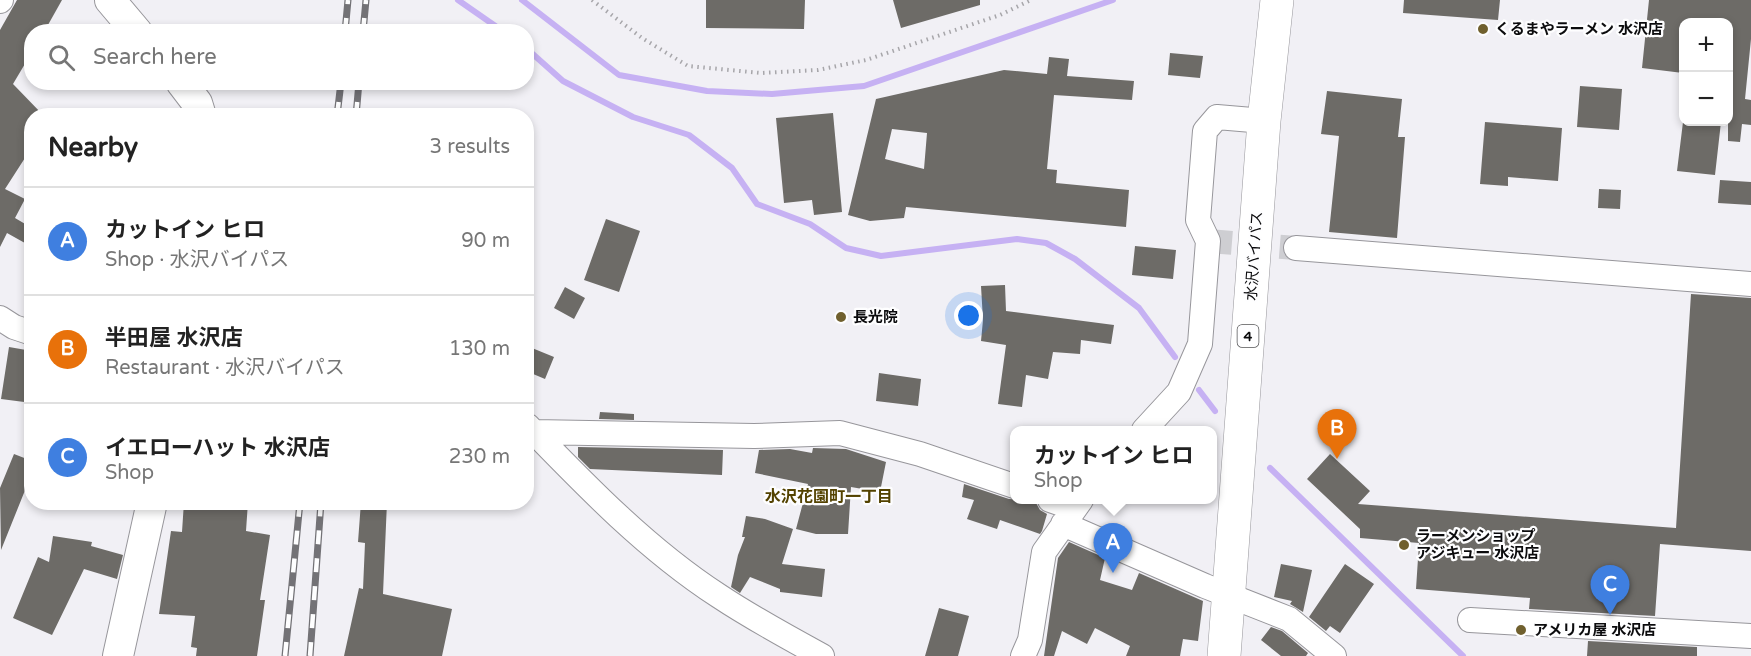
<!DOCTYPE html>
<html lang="en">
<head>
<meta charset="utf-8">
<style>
	body { margin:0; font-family:"Varela Round","Noto Sans JP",sans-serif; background:#f2f2f2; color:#222 }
	.controls { position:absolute; right:18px; top:18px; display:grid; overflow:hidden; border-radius:12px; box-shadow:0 3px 9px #0003 }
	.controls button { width:54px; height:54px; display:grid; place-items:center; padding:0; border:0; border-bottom:2px solid #e0e0e0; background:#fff; color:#222; font:30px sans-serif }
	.you { position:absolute; left:969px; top:316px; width:21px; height:21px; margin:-15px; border:4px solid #fff; border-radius:50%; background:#1a73e8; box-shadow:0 0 0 9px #1a73e833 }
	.badge { display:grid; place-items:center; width:39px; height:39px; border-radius:50%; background:#70602e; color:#fff; font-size:20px; font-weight:700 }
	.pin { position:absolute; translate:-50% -50px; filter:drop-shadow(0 2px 3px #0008) }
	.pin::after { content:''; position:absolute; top:32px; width:21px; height:18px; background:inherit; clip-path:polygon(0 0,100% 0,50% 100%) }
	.popup { position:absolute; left:1010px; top:426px; width:207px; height:78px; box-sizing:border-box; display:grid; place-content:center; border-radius:12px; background:#fff; filter:drop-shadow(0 2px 4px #0005); font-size:20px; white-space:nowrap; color:#767676 }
	.popup b { font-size:22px; color:#222 }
	.popup::after { content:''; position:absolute; left:50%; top:100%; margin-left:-12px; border:12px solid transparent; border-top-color:#fff }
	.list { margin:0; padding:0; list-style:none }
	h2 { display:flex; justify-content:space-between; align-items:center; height:78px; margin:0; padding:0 24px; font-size:26px }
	h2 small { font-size:20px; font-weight:400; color:#767676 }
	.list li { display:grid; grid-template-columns:39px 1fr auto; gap:18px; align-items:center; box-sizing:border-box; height:108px; padding:0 24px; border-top:2px solid #e0e0e0 }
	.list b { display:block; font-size:22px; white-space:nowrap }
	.list p { margin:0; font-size:20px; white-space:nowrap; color:#767676 }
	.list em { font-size:20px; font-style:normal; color:#767676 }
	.icon { flex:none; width:33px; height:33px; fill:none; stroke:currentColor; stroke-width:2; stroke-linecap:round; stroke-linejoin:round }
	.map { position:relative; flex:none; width:1751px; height:656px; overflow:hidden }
	.search { position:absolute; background:#fff; box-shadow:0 3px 9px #0003; left:24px; top:24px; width:510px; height:66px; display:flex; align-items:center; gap:15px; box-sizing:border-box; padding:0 21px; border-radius:24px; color:#767676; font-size:22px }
	.panel { position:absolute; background:#fff; box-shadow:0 3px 9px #0003; left:24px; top:108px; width:510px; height:402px; border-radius:24px }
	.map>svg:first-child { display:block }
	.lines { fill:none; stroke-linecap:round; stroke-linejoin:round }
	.stream { stroke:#c6b1f3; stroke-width:6 }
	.building { fill:#6d6b67; fill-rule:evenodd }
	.minor-tunnel { stroke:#ceced2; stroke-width:24; stroke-dasharray:24 12; stroke-linecap:butt }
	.minor-casing { stroke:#97969b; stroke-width:26 }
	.tertiary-casing { stroke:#97969b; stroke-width:32 }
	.trunk-casing { stroke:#97969b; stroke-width:34 }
	.path { stroke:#a7a6aa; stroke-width:4; stroke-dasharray:1.5 4.5; stroke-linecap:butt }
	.minor { stroke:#fff; stroke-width:24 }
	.tertiary { stroke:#fff; stroke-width:30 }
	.trunk { stroke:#fff; stroke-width:33 }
	.rail-casing { stroke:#737276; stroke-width:7 }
	.rail { stroke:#fefeff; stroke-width:4.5; stroke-dasharray:14; stroke-linecap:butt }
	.poi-dot { fill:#70602e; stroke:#fefeff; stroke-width:2 }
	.labels { text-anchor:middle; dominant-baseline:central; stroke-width:4.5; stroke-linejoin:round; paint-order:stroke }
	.shield { fill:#fefeff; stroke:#545456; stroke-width:1.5 }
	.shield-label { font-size:14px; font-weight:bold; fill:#0b0b0d }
	.poi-label { font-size:15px; font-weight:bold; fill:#0b0b0d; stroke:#fefeff; text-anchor:start }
	.street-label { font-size:15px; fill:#0b0b0d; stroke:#fefeff }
	.neighbourhood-label { font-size:16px; font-weight:bold; fill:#534200; stroke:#fefeff }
</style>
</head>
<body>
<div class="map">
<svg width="1751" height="656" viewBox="0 0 1751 656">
	<rect width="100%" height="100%" fill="#f1f0f5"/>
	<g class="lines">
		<path class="stream" d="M458,0L504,32
			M522,0L619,75L707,91L772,94L864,86L1113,0
			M526,48L563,81L633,117L689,135L732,168L757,204L810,224L846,248L881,256L1017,239L1046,243L1075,259L1139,308L1175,357
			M1199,390L1215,411
			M1270,468L1463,656"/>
	</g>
	<path class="building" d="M17,0H62L44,32H32V52L13,84L44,116H32V147L5,189L25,199L15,218L32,228V247L7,233L0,247V30Z
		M706,0H805L804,29L706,28Z
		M893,0H980V5L901,28Z
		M1404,0H1500L1498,20L1403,13Z
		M1649,0H1751V39L1745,99L1751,100V125L1742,124L1740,142L1728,141V22H1683V73L1642,68Z
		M1170,53L1203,56L1200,78L1168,75Z
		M1049,57L1069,59L1067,76L1134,81L1132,100L1054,95L1047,169L1057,170L1056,183L1129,190L1126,227L906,207L904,218L870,221L848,215L876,99L1004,70L1047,74ZM892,129L927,133L924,169L885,159Z
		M1580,86L1622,89L1619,130L1577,127Z
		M1327,91L1402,99L1398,137H1405L1397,238L1329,232L1339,136L1321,134Z
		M833,113L842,212L814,215L812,200L784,203L776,118Z
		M1485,122L1562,128L1558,181L1508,177V186L1480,184Z
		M1683,122H1721L1715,175L1677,171Z
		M1720,180L1751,182V205L1718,203Z
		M1599,189L1621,190L1620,209L1598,208Z
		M606,219L640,231L619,292L584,280Z
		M1135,246L1176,250L1173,279L1132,275Z
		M1005,285L1006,311L1114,325L1111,344L1081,340L1080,354L1053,352L1048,379L1026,375L1022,407L998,404L1006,345L981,341L983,320L981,286Z
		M565,287L585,298L574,319L554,308Z
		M1691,294L1751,298V551L1660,544L1655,616L1529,609L1530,598L1416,589L1419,543L1360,538V529L1307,479L1330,454L1370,491L1358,504L1676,528Z
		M9,347L32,351V403L1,399Z
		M532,348L554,357L545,379L526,371V362Z
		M879,373L921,379L918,406L876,401Z
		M600,412L634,414V420L599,419Z
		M578,447L723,450L722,475L590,469L578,457Z
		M813,448L846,449L886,462L880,492L851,487L848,534H816L796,529L808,484L755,473L759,450L790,449L812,453Z
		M14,454L32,461V473L1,550L0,488Z
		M964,484L1009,499L1025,500L1036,503L1040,510L1047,514L1042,531L1040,534L1000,520L997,529L967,519L974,500L962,497Z
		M184,502H248L246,531L270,535L260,600H265L257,656H196L197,648L191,647L195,616L159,614L171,531L182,532Z
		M361,502H387L383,594L452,609L442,656H344L359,588L363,589L365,543L358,542Z
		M746,516L765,519L793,529L782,564L825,569L822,597L780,592V589L750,577L740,593L731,587L738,555L745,537H742Z
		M53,536L92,542L91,546L123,555L117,579L84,569L52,635L13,618L38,557L49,562Z
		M1069,542L1105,558L1100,580L1132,590L1139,573L1203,601L1198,641L1183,639L1180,656H1126L1130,646L1095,628L1087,644L1062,631L1054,656H1044L1058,558Z
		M1281,564L1312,570L1303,612L1290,604L1292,601L1274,597Z
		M1345,564L1374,584L1340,633L1330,626L1326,631L1309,617Z
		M939,608L969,616L958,656H925Z
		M1271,627L1282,631L1308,653L1306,656H1281L1261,640Z
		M1588,641L1697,647V656H1587Z"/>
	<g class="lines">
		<path class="minor-tunnel" d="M1208,241L1296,248"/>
		<g class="minor-casing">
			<path id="minor" d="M0,1L1,0
				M1296,248L1751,284
				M0,318L14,327L32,333
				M528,426C587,487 648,550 719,596C752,618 787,637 822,656
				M1144,430L1179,392L1200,344L1208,241L1198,220L1205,131L1217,117L1264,121
				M534,432L754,436L840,433L920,454L1014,486
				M1050,500L1073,508
				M1063,524L1205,586L1289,619L1334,656
				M1470,620L1751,636
				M1023,656L1030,640L1044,552L1081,500"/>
		</g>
		<g class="tertiary-casing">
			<path id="tertiary" d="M110,0L137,32
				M181,82L197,103L201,116
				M118,656L152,502"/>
		</g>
		<g class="trunk-casing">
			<path id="trunk" d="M1224,656L1264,121L1277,0"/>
		</g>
		<path class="path" d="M592,0L642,38L688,66L761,73L818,70L866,60L1000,15L1031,0"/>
		<use href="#minor" class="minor"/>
		<use href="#tertiary" class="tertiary"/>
		<use href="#trunk" class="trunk"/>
		<g class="rail-casing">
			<path id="rail" d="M345,32L348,0
				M363,32L366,0
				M337,116L341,82
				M356,116L359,82
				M285,656L300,502
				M310,656L321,502"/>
		</g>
		<use href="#rail" class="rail"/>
	</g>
	<g class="poi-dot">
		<circle cx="1483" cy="29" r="6"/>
		<circle cx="841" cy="317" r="6"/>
		<circle cx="1404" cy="545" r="6"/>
		<circle cx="1521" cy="630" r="6"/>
	</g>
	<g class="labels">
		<rect class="shield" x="1237.5" y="325" width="21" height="22" rx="4.5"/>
		<g class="shield-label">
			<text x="1248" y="336">4</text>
		</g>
		<g class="poi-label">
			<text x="1495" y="29">くるまやラーメン 水沢店</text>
			<text x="853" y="317">長光院</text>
			<text x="1416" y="536">ラーメンショップ<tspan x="1416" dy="17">アジキュー 水沢店</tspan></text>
			<text x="1533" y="630">アメリカ屋 水沢店</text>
		</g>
		<g class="street-label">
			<text transform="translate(1254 256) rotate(-86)">水沢バイパス</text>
		</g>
		<g class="neighbourhood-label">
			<text x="829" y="497">水沢花園町一丁目</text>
		</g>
	</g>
</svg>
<div class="controls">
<button>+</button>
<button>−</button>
</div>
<div class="you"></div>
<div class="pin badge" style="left:1113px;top:573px;background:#3f7fe0">A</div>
<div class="popup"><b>カットイン ヒロ</b>Shop</div>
<div class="pin badge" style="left:1337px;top:459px;background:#e8710a">B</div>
<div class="pin badge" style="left:1610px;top:615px;background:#3f7fe0">C</div>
<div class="search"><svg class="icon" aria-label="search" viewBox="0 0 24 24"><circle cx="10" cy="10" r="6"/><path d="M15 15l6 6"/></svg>Search here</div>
<section class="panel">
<h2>Nearby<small>3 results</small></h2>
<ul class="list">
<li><span class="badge" style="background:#3f7fe0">A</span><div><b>カットイン ヒロ</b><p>Shop · 水沢バイパス</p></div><em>90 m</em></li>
<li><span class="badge" style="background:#e8710a">B</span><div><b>半田屋 水沢店</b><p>Restaurant · 水沢バイパス</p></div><em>130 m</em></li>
<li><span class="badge" style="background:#3f7fe0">C</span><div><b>イエローハット 水沢店</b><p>Shop</p></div><em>230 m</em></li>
</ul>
</section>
</div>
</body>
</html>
